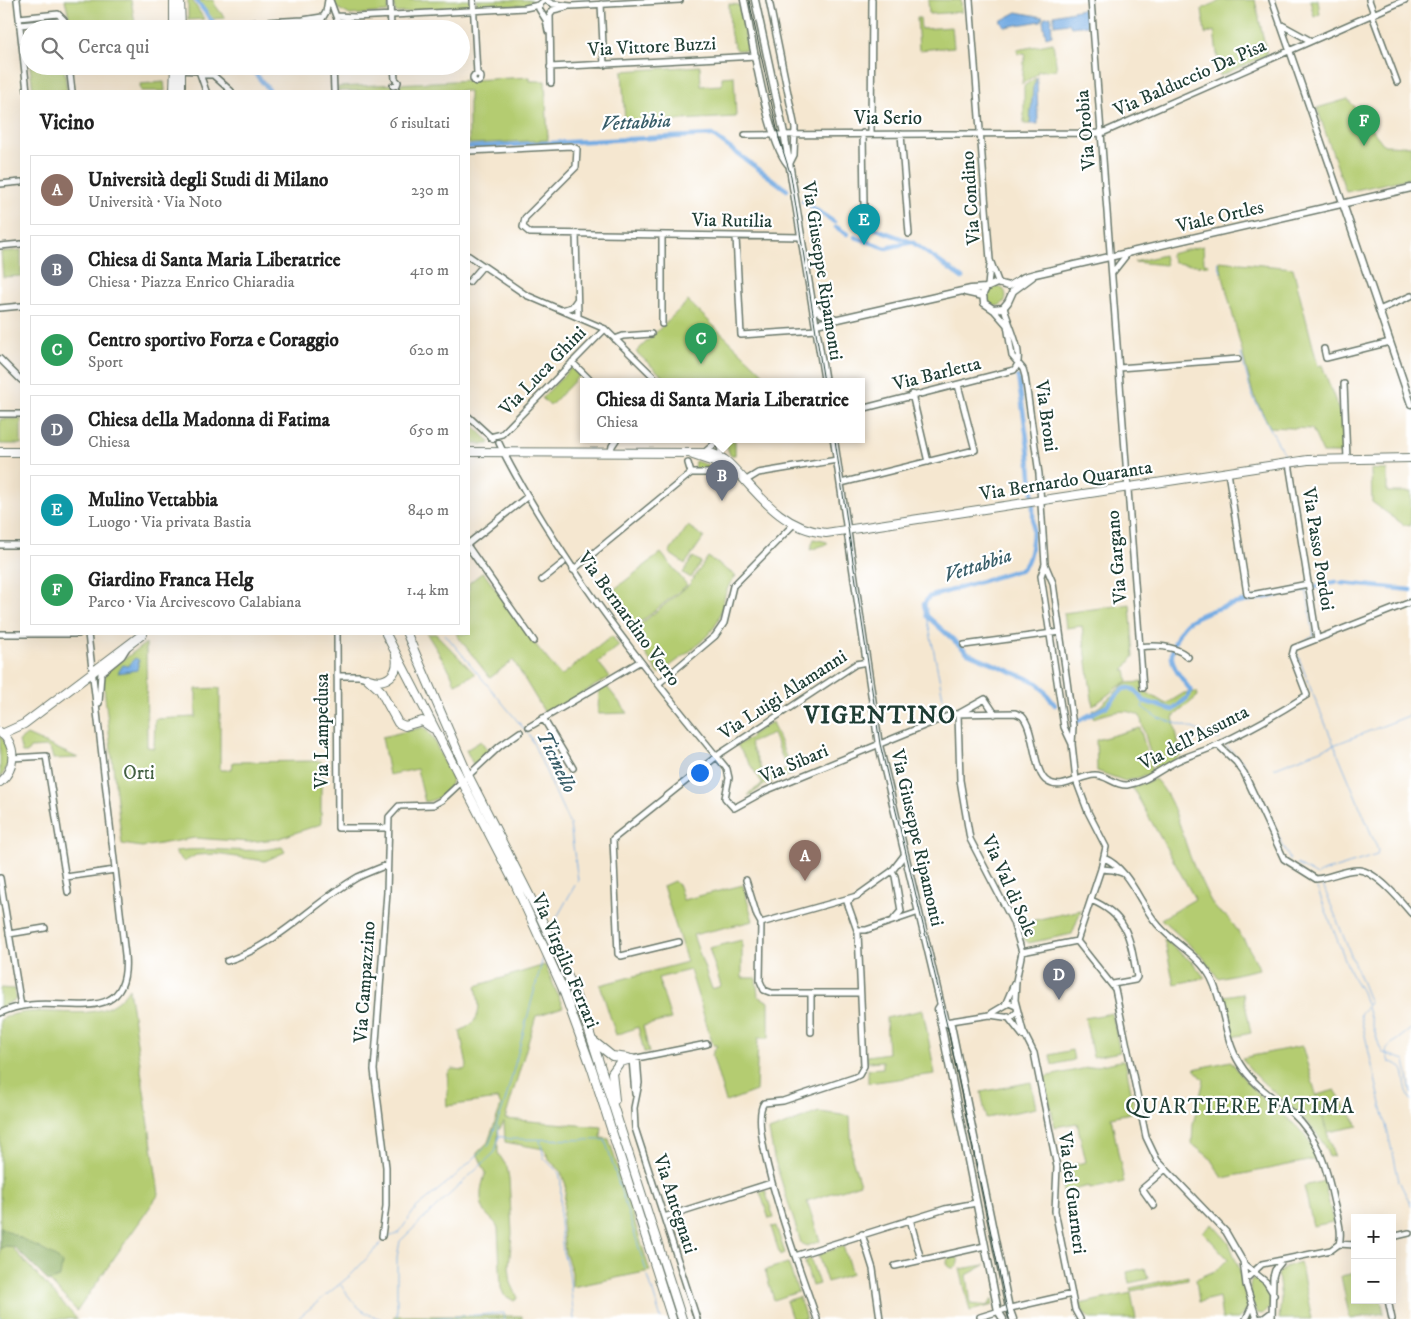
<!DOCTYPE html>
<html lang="it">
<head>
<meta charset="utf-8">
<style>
	body { margin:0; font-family:"IM FELL DW Pica",serif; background:#f2f2f2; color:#222 }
	.controls { position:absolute; right:15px; bottom:15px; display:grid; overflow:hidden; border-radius:0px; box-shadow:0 5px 20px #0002 }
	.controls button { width:45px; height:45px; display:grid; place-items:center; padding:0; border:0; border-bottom:1px solid #e0e0e0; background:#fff; color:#222; font:25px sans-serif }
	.you { position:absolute; left:699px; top:772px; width:18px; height:18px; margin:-12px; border:4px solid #fff; border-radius:50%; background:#1a73e8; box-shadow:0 0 0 8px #1a73e833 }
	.badge { display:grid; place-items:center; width:32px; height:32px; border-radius:50%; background:#111827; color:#fff; font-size:16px; font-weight:700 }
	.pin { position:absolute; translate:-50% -41px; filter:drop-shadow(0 1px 2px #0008) }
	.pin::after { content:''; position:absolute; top:26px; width:18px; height:15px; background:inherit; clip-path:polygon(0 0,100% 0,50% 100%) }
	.popup { position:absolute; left:580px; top:378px; width:285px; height:65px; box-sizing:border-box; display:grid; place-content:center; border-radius:0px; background:#fff; filter:drop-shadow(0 1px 4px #0005); font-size:16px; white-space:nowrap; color:#767676 }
	.popup b { font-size:19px; color:#222 }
	.popup::after { content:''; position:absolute; left:50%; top:100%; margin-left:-10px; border:10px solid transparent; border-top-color:#fff }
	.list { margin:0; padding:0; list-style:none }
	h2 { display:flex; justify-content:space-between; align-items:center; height:65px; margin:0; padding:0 20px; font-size:21px }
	h2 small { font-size:16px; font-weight:400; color:#767676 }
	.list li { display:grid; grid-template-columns:32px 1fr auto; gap:15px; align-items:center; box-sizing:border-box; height:70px; margin:0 10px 10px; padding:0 10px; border:1px solid #e0e0e0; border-radius:0px }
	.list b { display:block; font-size:19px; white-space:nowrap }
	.list p { margin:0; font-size:16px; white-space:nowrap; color:#767676 }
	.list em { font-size:16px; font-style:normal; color:#767676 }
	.icon { flex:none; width:28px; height:28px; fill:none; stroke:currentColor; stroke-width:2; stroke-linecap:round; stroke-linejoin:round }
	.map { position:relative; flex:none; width:1411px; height:1319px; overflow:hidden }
	.search { position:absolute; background:#fff; box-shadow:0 5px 20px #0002; left:20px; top:20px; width:450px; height:55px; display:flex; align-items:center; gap:12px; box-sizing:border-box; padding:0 18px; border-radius:28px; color:#767676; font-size:19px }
	.panel { position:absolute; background:#fff; box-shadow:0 5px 20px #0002; left:20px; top:90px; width:450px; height:545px; border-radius:0px }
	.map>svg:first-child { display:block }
	.green { fill:#b4cc71; stroke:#6a8452; fill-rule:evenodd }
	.forest { fill:#8fb063; stroke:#57764c }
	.water { fill:#75ace3; stroke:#4a748c }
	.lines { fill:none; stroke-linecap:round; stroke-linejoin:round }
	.stream { stroke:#75ace3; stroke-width:1 }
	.canal { stroke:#75ace3; stroke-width:4.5 }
	.minor-casing { stroke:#6a786b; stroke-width:8 }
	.tertiary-casing { stroke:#6a786b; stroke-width:9 }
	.secondary-casing { stroke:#6a786b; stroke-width:10 }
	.primary-casing { stroke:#6a786b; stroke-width:10 }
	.minor { stroke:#fff; stroke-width:5 }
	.tertiary { stroke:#fff; stroke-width:6 }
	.secondary { stroke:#fff; stroke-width:8 }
	.primary { stroke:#fff; stroke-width:8 }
	.tram { stroke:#1f3d34; stroke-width:1 }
	.labels { text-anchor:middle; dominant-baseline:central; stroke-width:4.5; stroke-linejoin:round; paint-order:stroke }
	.street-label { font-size:19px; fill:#1f3d34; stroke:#fff }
	.park-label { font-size:19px; fill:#446143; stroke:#fff }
	.water-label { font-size:20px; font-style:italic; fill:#395e69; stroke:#fff }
	.quarter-label { font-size:21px; letter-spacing:1px; fill:#1f3d34; stroke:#fff }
	.district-label { font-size:24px; font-weight:bold; letter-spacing:1px; fill:#1f3d34; stroke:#fff }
</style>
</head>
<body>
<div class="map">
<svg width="1411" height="1319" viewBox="0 0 1411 1319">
	<rect width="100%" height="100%" fill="#fff"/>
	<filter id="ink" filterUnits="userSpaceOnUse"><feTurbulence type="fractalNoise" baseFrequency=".02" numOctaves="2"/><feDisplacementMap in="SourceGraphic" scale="10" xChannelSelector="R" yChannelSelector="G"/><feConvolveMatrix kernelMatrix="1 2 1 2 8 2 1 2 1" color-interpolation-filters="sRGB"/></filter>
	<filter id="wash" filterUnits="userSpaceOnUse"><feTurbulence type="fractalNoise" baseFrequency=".0096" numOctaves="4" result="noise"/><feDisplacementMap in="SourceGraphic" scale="20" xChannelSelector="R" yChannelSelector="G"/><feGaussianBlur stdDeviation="1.12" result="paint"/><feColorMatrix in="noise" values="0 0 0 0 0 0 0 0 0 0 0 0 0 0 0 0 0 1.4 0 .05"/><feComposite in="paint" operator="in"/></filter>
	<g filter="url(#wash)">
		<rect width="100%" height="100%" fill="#f5e7d0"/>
		<path class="green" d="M65,0H131L136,29H72Z
			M188,0H192L204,19L188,20Z
			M198,0H214L215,5L225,18L212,19Z
			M332,0H389L388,12L350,15L333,6Z
			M393,0H471V8L468,9L397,13L395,11Z
			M476,0H532V5L478,7Z
			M928,0H961L962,12L929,14Z
			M1222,0H1255L1267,55L1220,76L1214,31L1205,34L1202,9Z
			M1310,0H1318L1320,14L1314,17Z
			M729,4L739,5L748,50H737C728,38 730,19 729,4Z
			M917,18H920L921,29L952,27L954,47L919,50Z
			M1053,43L1057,70L1038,71L1037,74L1022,84L1025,53L1018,54L1017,50Z
			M30,66H64L67,91H33Z
			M700,66L701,86L722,85V77L734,76L736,117L625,123L622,71Z
			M530,77V81H545L548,140L469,144V91H338V87Z
			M1037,77L1033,88L1030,124H1024V86Z
			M164,82L165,91H141L140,84Z
			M1348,99L1384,145L1411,146V178L1346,192L1317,108Z
			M1203,246L1204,263L1209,264L1208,266L1174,263L1170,254Z
			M21,250V276L3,277L1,252Z
			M1164,255L1166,265L1134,262Z
			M1219,261L1293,268L1318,366L1322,365L1345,427L1344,453H1323L1312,429L1270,427L1253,394Z
			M986 296a10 10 0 1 1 20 0a10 10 0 1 1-20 0Z
			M688,301L772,382H669L636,352Z
			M573,366L581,374L550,406L542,398Z
			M0,419H21V444H0Z
			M471,423L490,442L489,444H471Z
			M735,440V455H730L726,444Z
			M695,461L719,469L694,470Z
			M1371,469L1387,470V492H1411V526L1404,525L1372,502Z
			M688,526L704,537L685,564L669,553Z
			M814,539L827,542V544L810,550Z
			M661,553L687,585L633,628L607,595Z
			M693,557L701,562L691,578L683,573Z
			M708,557L736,576C720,593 726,608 715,626C702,645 677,660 659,674L631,632L689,585Z
			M483,572L535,644L561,676L612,636L619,646L598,662L610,677L552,711L545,713L513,660L490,678L456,634H469V583Z
			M1130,604L1134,656L1123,671H1126L1128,681L1125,683L1145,682L1146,692L1166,704L1184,693L1197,692L1198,696L1173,717L1181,756L1155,771L1140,716C1126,707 1108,713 1093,718L1092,711L1099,707L1125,683L1118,687L1093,706L1082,626L1066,628L1064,613Z
			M427,634H436L475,674L455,684L450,671Z
			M146,643L147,747L154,748L155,719L196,717V689L220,688V770H232L233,762L321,761V824L277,839L249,842L195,838L142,847L122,844L103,679L108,671Z
			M604,683L628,713L598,714L599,687Z
			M772,722L793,774L767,783L749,796V793L763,784L737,745L752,737L751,735ZM773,734L787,769L765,778L750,743Z
			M424,727L433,738L452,779C450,793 437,800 425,802L417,769L389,775L382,737Z
			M1140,728L1153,774L1125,781L1097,771L1096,740Z
			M0,735C13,753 11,761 0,779Z
			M27,735L78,758L53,759L51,751L47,747L30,748L27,753H22L19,741Z
			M481,741L489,752L474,766L466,750Z
			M1155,779C1179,803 1182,843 1197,873C1203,884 1209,901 1217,910C1220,913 1224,915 1227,917C1235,925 1256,958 1259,969L1218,978L1202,956L1161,919L1195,899L1132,787Z
			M282,847L285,852L265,861L216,854L196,855L184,862L176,854V851C213,846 245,855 282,847Z
			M674,881L679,886L683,900L743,885L753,921L693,935L712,989L721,986L709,948L742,940V978H756L758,996L769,1002V1038H758L756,1091L726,1102L712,1055L717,1045H713L690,970L658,978L671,1019L643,1026L649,1053L644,1052L638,1027L616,1035L600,985L687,962L663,886Z
			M1081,910L1072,934L1029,943L1024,939L1021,923Z
			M1164,939L1194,964L1205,978L1174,984Z
			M545,965L563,1007L536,1016L505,1119L602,1127L601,1138L609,1139L650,1271L572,1287V1272L565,1253L562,1222L566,1185L560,1170L551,1162L544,1149L505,1142L504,1122L498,1131V1153L507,1167L509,1179L512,1233L509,1267L511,1283L518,1298L514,1301L504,1295L501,1288L498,1228C495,1220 489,1219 485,1212C478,1201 481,1184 486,1173L477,1153L488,1142L501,1106L498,1099L447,1106C445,1094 450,1085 448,1073L452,1069L464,1070L467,1066L460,1031C483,1020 480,1008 476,986Z
			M0,988L14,989L16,999L0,1008Z
			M129,988L159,1194L77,1311L23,1253L9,1244L77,1319H0V1020C40,997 101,1034 129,988Z
			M1243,993L1251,1033L1232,1037L1224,996Z
			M923,1010L935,1074L868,1083V1069L883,1068V1061L867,1062V1056L888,1053L886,1018Z
			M1112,1013L1120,1052L1093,1057L1085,1018Z
			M1302,1046L1334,1156L1329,1157C1313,1112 1267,1096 1242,1058Z
			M1072,1050L1074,1060L1052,1065L1050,1055Z
			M1125,1060L1135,1112L1111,1117L1124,1182L1090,1189L1089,1186L1063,1192L1062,1167L1086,1162L1077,1123L1055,1127L1044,1077Z
			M1231,1061C1238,1070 1245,1081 1253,1089C1277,1112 1306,1126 1318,1159L1223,1178L1209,1157L1192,1144L1193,1124L1204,1080L1194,1069Z
			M1031,1082L1036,1108L986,1118L981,1092Z
			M1335,1090L1358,1126L1328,1132L1317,1095Z
			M819,1112L850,1116L852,1158L860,1184L807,1201L820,1241L807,1246L801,1243L774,1158L769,1131Z
			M1324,1181L1333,1222L1313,1226L1304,1186Z
			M765,1190L774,1218L769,1219L760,1192Z
			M1212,1224L1229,1243L1239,1268L1248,1305L1246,1312L1238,1319H1222L1219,1297L1199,1302L1196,1279L1217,1270L1228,1259L1203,1232Z
			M776,1226L785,1253L780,1255L771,1227Z
			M843,1246L852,1274L827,1282L818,1255Z
			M947 1262a6 6 0 1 1 12 0a6 6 0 1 1-12 0Z
			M810,1257L819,1284L812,1286L805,1263Z
			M1300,1262L1312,1319H1279L1281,1299L1278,1274L1285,1267Z
			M788,1263L798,1292L774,1300L765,1270Z
			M985,1265L967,1275L971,1304L988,1306L992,1299L993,1305L970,1311L960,1269Z
			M1145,1268L1148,1279L1129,1283L1127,1272Z
			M1355,1273V1300H1381L1384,1313L1350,1319L1341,1276Z
			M1188,1276V1280L1131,1291L1130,1288Z
			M1252,1279L1262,1281L1270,1293V1308L1262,1314L1257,1313C1252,1304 1247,1287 1252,1279Z
			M1131,1293L1136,1319H1090L1084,1313L1080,1304Z
			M799,1297L806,1319H792L786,1301Z
			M394,1316H522V1319H393Z"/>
		<path class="forest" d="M0,1227L56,1257L62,1264L60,1277L49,1282L14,1247L5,1246L0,1249Z"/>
		<path class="water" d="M1087,8L1088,25L1071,27L1069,23L1054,25V15Z
			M1017,12L1043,17L1041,21L1005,27L1000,21Z
			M1051,16L1052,35L1046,37L1043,21L1045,17Z
			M1037,77L1038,124H1030L1033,88Z
			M135,658L139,660L137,670L118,673L123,665L128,666Z"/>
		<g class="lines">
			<path class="stream" d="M1218,262L1221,272
				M1241,354L1252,395L1285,456
				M927,616L946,713
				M445,634L530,736L570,825L578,880L551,928
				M1303,642L1314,636L1306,587
				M1296,651L1312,692
				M1313,694L1378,850L1377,855L1320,873L1319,875
				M1144,701L1142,707L1158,718L1192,728L1220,740
				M1226,746L1243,762L1290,860
				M1274,768L1411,715
				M1297,864L1317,876
				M1321,880L1370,1003L1360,1014L1392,1151
				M1317,888L1350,972L1362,992L1380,1048L1383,1053L1405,1060L1411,1093
				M1411,1029L1388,1047L1386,1052L1389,1062C1411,1065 1400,1083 1411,1100
				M499,1136L510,1139L605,1140L646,1270
				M540,1140L544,1158L559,1173L561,1181L560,1223L563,1253L569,1272L574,1319
				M1393,1153L1399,1181L1411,1205
				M386,1238L399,1233L416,1208L453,1178L489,1144L505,1102L544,954
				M648,1276L661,1319
				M341,1285C352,1302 363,1316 383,1319
				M0,1317L2,1319
				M297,1319L352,1274L382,1242
				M397,1319V1257L400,1241L495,1152L499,1136L498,1126
				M421,1319L504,1313V1319"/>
			<path class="canal" d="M196,0L218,29
				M249,66L270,91
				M469,147L712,135L787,190
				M803,201L834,222
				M836,227L847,234
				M874,228L911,242
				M855,237L886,248L912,242L962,278
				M1018,377C1023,411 1047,548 1022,569L929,597L924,604L927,616L968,653L1038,683L1055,705
				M1341,583L1411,590
				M1315,587L1336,582
				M1078,721L1107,706L1123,689L1129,688L1135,690L1144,701L1173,710L1187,698L1191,691C1184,680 1174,672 1172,658C1171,647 1180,627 1189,621C1214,604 1274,597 1305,589"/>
		</g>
	</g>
	<g filter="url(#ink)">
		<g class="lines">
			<g class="minor-casing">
				<path id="minor" d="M17,0L27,91
					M330,0L337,19
					M390,0L391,29
					M473,0L477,74
					M769,0L795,128L794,155L789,165
					M970,0L990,260L999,284
					M1091,0L1143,688
					M1272,0L1343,204
					M1369,0L1374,14
					M601,4L604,65
					M550,14L551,83
					M550,14L553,10L566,7
					M1372,15L1397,82
					M337,16L355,17L525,8L539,5
					M19,18L58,14L64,20L65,29
					M322,19L326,12L328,0
					M310,21L322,22L330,27L347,19
					M1280,24L1311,41
					M20,25L60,21L65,26
					M178,27L303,20L322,17
					M548,31L546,20L539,9L540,4L545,0L553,4L571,6L680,0
					M69,66L72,91
					M333,66L334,91
					M550,67L756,56
					M178,70L199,71L206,91
					M473 78a4 4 0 1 1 8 0a4 4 0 1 1-8 0Z
					M201,75H213L231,91
					M393,86L397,85L398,82L395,79L394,66
					M863,133L864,205
					M871,133L872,0
					M901,134L909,234
					M745,135L1102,133L1405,0
					M469,151L571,146L577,149L576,167L525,218L523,227L530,233L802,237
					M0,184L21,182
					M576,234L578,316
					M736,237L741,335L817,330
					M0,246L21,244
					M469,256L526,295L605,329L659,382
					M1113,272L1128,253
					M469,282L482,267
					M988,286L990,265
					M0,308L21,306
					M993,309L1007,325L1012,356L1023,369L1025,376L1039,474L1045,564L1041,576L1064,727L1072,744
					M562,310L572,307L577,300
					M1379,310L1411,296
					M662,324V235
					M615,339L623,336L651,334
					M1324,349L1326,358L1390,342
					M0,359L21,380
					M572,362L592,382
					M1119,368L1238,359
					M1344,384L1347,459
					M912,394L928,462
					M861,409L1014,370C1027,356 1007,323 1004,307
					M0,414H21
					M469,417L493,439
					M490,437L502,434L605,329
					M717,440L721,450L720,456
					M499,443C512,471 528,497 544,523C598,611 662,690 727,769L729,778L725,798L734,808L765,791L953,714L1015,713L1022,716C1035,729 1033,774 1048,782C1063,791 1080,775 1095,775C1107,775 1115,786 1127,785C1146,782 1158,771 1175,762C1188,755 1203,752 1217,745C1247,731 1279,713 1307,695L1292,656L1294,648L1411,602
					M611,452L612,446L616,440
					M705,452L719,440
					M688,463L691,473
					M1289,463L1317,639
					M1228,472L1247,594L1251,595L1308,584
					M691,473H720
					M745,481L758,473L837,460
					M841,483L975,450L958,385
					M469,543L528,496
					M0,545H21
					M469,548L534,641
					M1045,564L1053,583L1067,681L1073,726L1072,744L1076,780L1088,812L1106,847L1101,869L1077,941
					M573,570L691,473
					M542,580L563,563
					M0,634H78
					M337,634L338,828H388
					M964,645L1060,632
					M1139,647C1155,645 1175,645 1188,657
					M337,676H359L367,678
					M658,684L715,636L724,623L733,586L793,525
					M99,703L101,673L122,656L127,648
					M958,714L960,780L970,839L1013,922L1022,952L1016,981L1015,1000L1023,1031L1034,1053L1057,1167L1055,1211L1075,1310L1080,1319
					M958,714L985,699L995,714
					M543,718L573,768
					M529,727L639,662
					M1218,745L1236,762L1244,773L1284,859L1316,879C1330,878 1345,869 1359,870C1377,872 1400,900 1411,913
					M12,758L46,756L68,892
					M1104,858C1130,869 1140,905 1158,925C1174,944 1199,955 1211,978C1225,1005 1223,1037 1240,1064C1253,1085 1273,1097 1292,1113C1319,1137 1327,1169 1334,1203C1337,1215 1343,1232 1339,1244
					M1101,869L1113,870L1122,873
					M892,871L895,876L901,911L894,919
					M66,877L115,870
					M0,878L21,1006
					M746,880L757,916L761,923L760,981L764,990L772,993H860
					M1091,900C1129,916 1130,940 1137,977L1135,980L1113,984
					M761,923L857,896L892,871L905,854
					M857,930H866L919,912
					M9,934L45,928
					M1077,941L1115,989L1146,1137L1157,1160L1226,1232L1245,1265L1266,1282L1274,1295
					M679,942L621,956L618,954L613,839L721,753L856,664L867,662
					M1022,952L1077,941
					M227,961C281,943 311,904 358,877C367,873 377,869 387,865
					M811,993V1032
					M1005,1005L1014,984
					M0,1013C9,1009 19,1006 30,1005C73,1000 131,1024 125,955L88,634
					M992,1013L1009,1003L1016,1006
					M1008,1017L1023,1036
					M945,1022L990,1015L1011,1018L1017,1012
					M637,1058L639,1083L634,1108L635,1128L697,1319
					M635,1094L632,1059L707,1044
					M1154,1206L1142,1189L1163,1171
					M664,1217L771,1183
					M910,1219L921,1260
					M862,1234L873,1269L880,1319
					M382,1236L386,1206V1167L374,1070L387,892L389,817L399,806L433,805L442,800L500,746L520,732
					M1392,1237L1409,1233
					M1339,1244L1355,1245
					M795,1256L945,1209L976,1203
					M1243,1261L1246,1285L1257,1319
					M895,1266L985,1246
					M1246,1279L1262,1264L1331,1250L1339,1244
					M1388,1300L1392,1319
					M980,1317L1006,1309L1072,1294
					M817,1319C806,1286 745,1127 764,1103L783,1101L853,1078L859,1075L864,1066L858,933L847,902L851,899
					M1246,1319L1252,1306
					M1255,1319L1264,1318L1272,1312
					M1272,1319L1273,1277L1275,1270L1283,1260"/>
			</g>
			<g class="tertiary-casing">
				<path id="tertiary" d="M744,0C752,36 767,140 788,164
					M755,0L785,138L825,382
					M1343,204L1411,404
					M986,288L983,294L984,303L993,309L1003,308L1008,302L1013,291L1032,277
					M965,292L983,296
					M813,305L822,314L836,319
					M816,324L971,289L986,288L997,283L1009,286L1024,277L1035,274L1411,188
					M834,440L879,745L945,1022
					M940,1006L938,1009L998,1311L1003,1319
					M941,1021L951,1025L1009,1308L1013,1319"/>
			</g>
			<g class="secondary-casing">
				<path id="secondary" d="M0,452H21
					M469,452L711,453C725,457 731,466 741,476C765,503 788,530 826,533L1308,460L1411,458
					M693,455L732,468
					M0,732C17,745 16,768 0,782
					M2,734L24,724L143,634"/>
			</g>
			<g class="primary-casing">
				<path id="primary" d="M174,0V29
					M180,0L181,29
					M181,66V91
					M174,91L175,66
					M386,634L516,886L562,987L592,1069L672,1319
					M407,634L468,775L540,916L571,983L589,1031L682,1319
					M367,678L380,690L398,723L405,726L422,721L432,728
					M369,679C386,685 400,674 396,656
					M592,1040L612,1056L628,1058
					M615,1100L612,1073L620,1062L632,1059"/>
			</g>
			<use href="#minor" class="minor"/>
			<use href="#tertiary" class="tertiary"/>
			<use href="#secondary" class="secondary"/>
			<use href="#primary" class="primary"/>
			<path class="tram" d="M749,0L779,138L791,176L824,382
				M835,440L880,744L949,1034L1009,1319"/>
		</g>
	</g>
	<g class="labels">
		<g class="street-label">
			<text transform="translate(652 47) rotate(-3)">Via Vittore Buzzi</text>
			<text transform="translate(1190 78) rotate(-24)">Via Balduccio Da Pisa</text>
			<text x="888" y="118">Via Serio</text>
			<text transform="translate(1086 130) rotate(-95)">Via Orobia</text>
			<text transform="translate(971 198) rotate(-94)">Via Condino</text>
			<text transform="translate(1220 217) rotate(-13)">Viale Ortles</text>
			<text transform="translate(732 221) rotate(1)">Via Rutilia</text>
			<text transform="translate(822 271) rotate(81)">Via Giuseppe Ripamonti</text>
			<text transform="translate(543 371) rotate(-46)">Via Luca Ghini</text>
			<text transform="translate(937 374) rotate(-14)">Via Barletta</text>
			<text transform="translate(1046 416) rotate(82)">Via Broni</text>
			<text transform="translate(1066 481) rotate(-9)">Via Bernardo Quaranta</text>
			<text transform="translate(1318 549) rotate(81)">Via Passo Pordoi</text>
			<text transform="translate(1117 557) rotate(-95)">Via Gargano</text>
			<text transform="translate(629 619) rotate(54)">Via Bernardino Verro</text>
			<text transform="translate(783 695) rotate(-33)">Via Luigi Alamanni</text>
			<text transform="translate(322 731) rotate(-90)">Via Lampedusa</text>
			<text transform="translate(1194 738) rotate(-27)">Via dell'Assunta</text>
			<text transform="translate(794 764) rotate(-23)">Via Sibari</text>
			<text transform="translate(917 838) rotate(77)">Via Giuseppe Ripamonti</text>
			<text transform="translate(1009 886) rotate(66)">Via Val di Sole</text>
			<text transform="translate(565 961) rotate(67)">Via Virgilio Ferrari</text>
			<text transform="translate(365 982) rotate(-86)">Via Campazzino</text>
			<text transform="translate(1072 1193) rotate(83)">Via dei Guarneri</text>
			<text transform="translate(675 1204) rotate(72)">Via Antegnati</text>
		</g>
		<g class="park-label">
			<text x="139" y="773">Orti</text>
		</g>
		<g class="water-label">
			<text transform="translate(636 123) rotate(-3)">Vettabbia</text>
			<text transform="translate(978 566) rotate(-18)">Vettabbia</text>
			<text transform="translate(556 762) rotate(64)">Ticinello</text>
		</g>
		<g class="quarter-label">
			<text x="1240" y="1107">QUARTIERE FATIMA</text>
		</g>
		<g class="district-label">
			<text x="880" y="716">VIGENTINO</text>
		</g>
	</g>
</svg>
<div class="controls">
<button>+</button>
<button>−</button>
</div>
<div class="you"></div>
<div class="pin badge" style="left:805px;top:881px;background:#8d6e63">A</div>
<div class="pin badge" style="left:722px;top:501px;background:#6b7280">B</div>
<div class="popup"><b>Chiesa di Santa Maria Liberatrice</b>Chiesa</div>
<div class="pin badge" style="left:701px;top:364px;background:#2e9e5b">C</div>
<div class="pin badge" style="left:1059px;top:1000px;background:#6b7280">D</div>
<div class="pin badge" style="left:864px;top:245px;background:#0f9aa8">E</div>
<div class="pin badge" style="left:1364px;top:146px;background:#2e9e5b">F</div>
<div class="search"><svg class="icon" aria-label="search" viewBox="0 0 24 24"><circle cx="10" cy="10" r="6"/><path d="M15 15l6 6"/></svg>Cerca qui</div>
<section class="panel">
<h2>Vicino<small>6 risultati</small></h2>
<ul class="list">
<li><span class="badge" style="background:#8d6e63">A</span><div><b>Università degli Studi di Milano</b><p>Università · Via Noto</p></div><em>230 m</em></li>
<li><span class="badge" style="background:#6b7280">B</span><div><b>Chiesa di Santa Maria Liberatrice</b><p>Chiesa · Piazza Enrico Chiaradia</p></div><em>410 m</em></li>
<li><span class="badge" style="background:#2e9e5b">C</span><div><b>Centro sportivo Forza e Coraggio</b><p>Sport</p></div><em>620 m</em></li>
<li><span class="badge" style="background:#6b7280">D</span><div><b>Chiesa della Madonna di Fatima</b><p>Chiesa</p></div><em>650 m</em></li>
<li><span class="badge" style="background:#0f9aa8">E</span><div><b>Mulino Vettabbia</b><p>Luogo · Via privata Bastia</p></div><em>840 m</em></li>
<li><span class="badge" style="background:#2e9e5b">F</span><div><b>Giardino Franca Helg</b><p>Parco · Via Arcivescovo Calabiana</p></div><em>1.4 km</em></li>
</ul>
</section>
</div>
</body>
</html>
